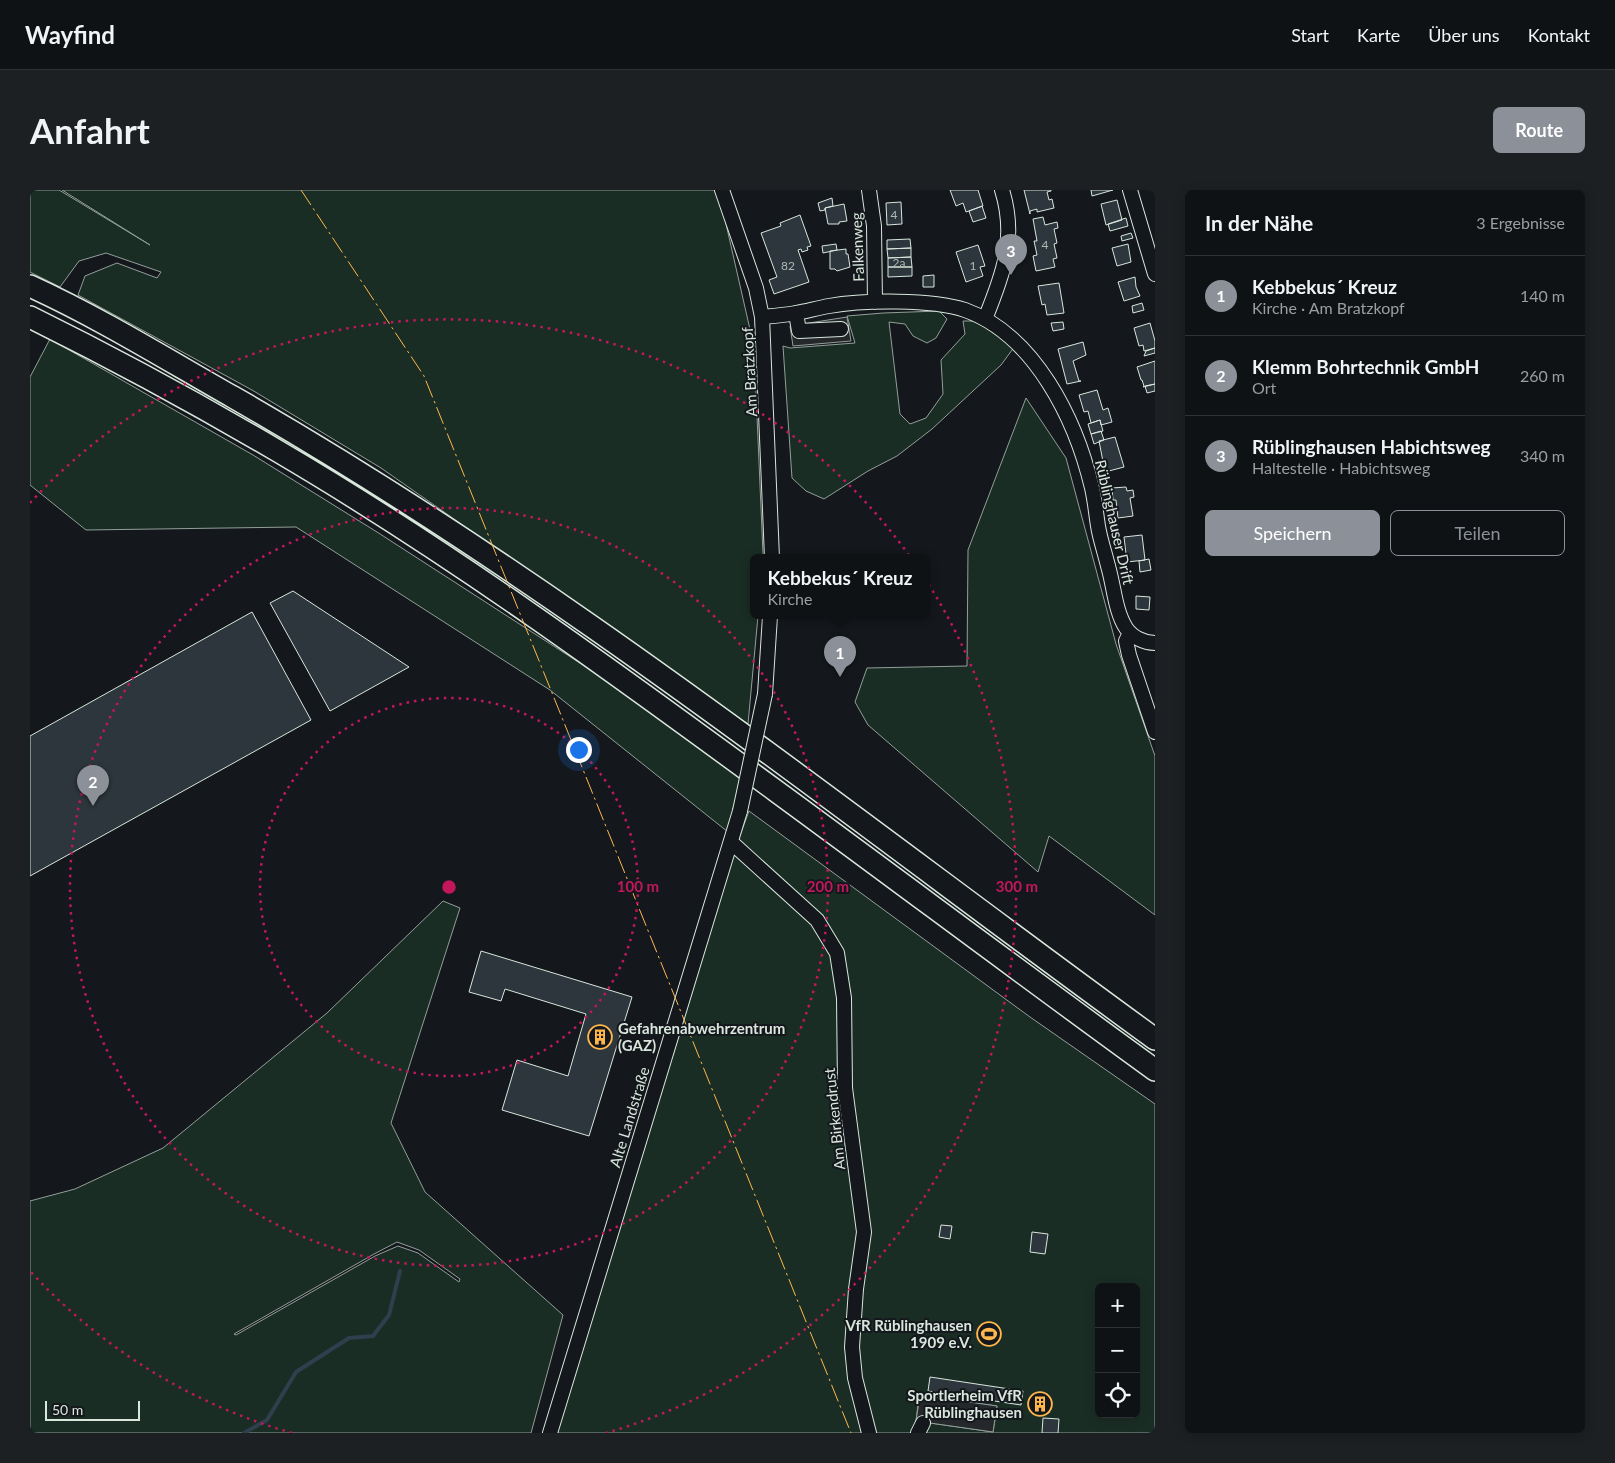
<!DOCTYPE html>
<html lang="de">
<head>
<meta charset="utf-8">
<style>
	body { margin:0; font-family:Lato,sans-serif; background:#1d2022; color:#f1f3f6 }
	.controls { position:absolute; right:15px; bottom:15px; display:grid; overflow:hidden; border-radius:8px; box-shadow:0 2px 12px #0003 }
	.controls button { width:45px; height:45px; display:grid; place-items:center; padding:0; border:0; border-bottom:1px solid #2f3234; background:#0f1215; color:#f1f3f6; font:25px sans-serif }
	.scale { position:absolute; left:15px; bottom:12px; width:95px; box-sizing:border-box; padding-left:5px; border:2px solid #d8e6dc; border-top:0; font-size:14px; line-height:18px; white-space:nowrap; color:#d8e6dc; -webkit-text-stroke:4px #14181c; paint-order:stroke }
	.you { position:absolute; left:548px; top:559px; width:18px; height:18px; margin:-12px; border:4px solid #fff; border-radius:50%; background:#1a73e8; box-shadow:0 0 0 8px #1a73e833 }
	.badge { display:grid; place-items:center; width:32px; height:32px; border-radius:50%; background:#8c9099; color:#fff; font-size:16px; font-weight:700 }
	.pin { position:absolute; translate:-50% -41px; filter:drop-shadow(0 1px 2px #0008) }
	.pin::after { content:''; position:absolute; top:26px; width:18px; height:15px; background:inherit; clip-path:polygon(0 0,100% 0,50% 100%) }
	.popup { position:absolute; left:720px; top:364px; width:180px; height:65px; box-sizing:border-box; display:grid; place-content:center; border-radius:8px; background:#0f1215; filter:drop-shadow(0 1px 4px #0005); font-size:16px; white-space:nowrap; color:#9b9ea0 }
	.popup b { font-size:19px; color:#f1f3f6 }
	.popup::after { content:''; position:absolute; left:50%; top:100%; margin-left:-10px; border:10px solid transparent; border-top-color:#0f1215 }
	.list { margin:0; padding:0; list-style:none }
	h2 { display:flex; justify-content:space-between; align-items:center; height:65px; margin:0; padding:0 20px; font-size:21px }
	h2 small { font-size:16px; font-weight:400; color:#9b9ea0 }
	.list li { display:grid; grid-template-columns:32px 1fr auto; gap:15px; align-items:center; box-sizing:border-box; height:80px; padding:0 20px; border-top:1px solid #2f3234 }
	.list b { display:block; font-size:19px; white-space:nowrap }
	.list p { margin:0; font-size:16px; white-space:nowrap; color:#9b9ea0 }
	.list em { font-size:16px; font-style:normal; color:#9b9ea0 }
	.actions { display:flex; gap:10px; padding:15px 20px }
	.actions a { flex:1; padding:11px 0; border:1px solid #8c9099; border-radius:8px; text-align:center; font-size:18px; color:#8c9099 }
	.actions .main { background:#8c9099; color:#fff }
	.icon { flex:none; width:28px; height:28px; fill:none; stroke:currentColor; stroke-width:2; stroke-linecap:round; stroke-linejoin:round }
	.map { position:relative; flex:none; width:1125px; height:1243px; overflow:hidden; border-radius:8px }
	header { display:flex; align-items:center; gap:30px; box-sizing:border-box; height:70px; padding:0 25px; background:#0f1215; border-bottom:1px solid #2f3234 }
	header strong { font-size:24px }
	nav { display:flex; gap:28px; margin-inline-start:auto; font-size:18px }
	.intro { display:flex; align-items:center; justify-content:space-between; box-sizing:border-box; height:120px; padding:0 30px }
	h1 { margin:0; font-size:35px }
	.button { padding:12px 22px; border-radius:8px; background:#8c9099; color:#fff; font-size:18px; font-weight:700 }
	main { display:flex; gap:30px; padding:0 30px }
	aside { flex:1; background:#0f1215; border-radius:8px; box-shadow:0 2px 12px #0003 }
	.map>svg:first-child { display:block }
	.green { fill:#1a2d24; stroke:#939e99; fill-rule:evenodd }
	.parking { fill:#24282b; stroke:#939e99 }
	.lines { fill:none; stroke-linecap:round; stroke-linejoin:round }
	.stream { stroke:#2f3f4d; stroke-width:4 }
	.building { fill:#2c363c; stroke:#d8e6dc }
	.minor-casing { stroke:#d8e6dc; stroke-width:16 }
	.highway-casing { stroke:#d8e6dc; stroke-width:24 }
	.minor { stroke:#14181c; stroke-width:14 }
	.highway { stroke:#14181c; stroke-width:21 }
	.minor-bridge-casing { stroke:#d8e6dc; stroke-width:16; stroke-linecap:butt }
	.minor-bridge { stroke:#14181c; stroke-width:14 }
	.power { stroke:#ffb74d; stroke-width:1; stroke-dasharray:18 4 2.5 4; stroke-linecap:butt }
	.ring { fill:none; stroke:#c2185b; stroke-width:2.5; stroke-dasharray:2.5 5 }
	.labels { text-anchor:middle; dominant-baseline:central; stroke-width:4; stroke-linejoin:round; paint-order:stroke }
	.number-label { font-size:12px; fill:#adbab4 }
	.street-label { font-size:15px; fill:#d8e6dc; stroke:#14181c }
	.poi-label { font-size:15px; font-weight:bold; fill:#d8e6dc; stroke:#14181c; text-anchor:end }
	.centre { fill:#c2185b; stroke:#14181c; stroke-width:2.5 }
	.ring-label { font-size:15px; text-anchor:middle; font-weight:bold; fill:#c2185b; stroke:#14181c; stroke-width:4; stroke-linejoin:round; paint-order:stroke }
</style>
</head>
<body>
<header>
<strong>Wayfind</strong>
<nav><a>Start</a><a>Karte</a><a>Über uns</a><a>Kontakt</a></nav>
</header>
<div class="intro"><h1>Anfahrt</h1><a class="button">Route</a></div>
<main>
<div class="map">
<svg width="1125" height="1243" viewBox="0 0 1125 1243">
	<rect width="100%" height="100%" fill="#14181c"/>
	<path class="green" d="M0,0H29L120,55L32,0H685L691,12L724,157L733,364L732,368H724V426H728L718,534L351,278L222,200L48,105L55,86L87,73L127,88L131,82L76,63L49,71L30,97L0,82Z
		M909,121L917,129L906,148L897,153L883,146L875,134L859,132L870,224L880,234L896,228L913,204L911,170L935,144L933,131H950L985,156L971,175L902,239L867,266L838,281L794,309L776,301L762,288L753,156L760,158L825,153L817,126L853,123Z
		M20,149L223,265L347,342L601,506L712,589L698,642L520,500L266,337L56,340L0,295V187Z
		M996,208L1036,268L1086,454L1125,566V725L1019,646L1008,682L838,535L825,512L837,478L937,476L938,360Z
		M719,621L1000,827L1125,914V1243H527L618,936L643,865L704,660L785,733L804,765L816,844L820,843V803L810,763L789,728L753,696L708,651ZM1069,1097H1106V1224H1069ZM889,1206L967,1216L963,1242L886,1231Z
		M413,711L430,718L361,933L395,1002L533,1125L501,1243H0V1011L45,999L133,958L297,823ZM367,1052L389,1060L430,1089L429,1092L388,1063L368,1056L345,1066L206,1145L204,1144L344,1064Z"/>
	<path class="parking" d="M817,127L821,151L763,156L760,136Z
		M890,1205L967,1216L963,1242L886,1231Z"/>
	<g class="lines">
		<path class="stream" d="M214,1243L237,1230L266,1182L319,1148L343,1146L359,1125L370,1081"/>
	</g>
	<path class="building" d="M920,0H948L953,16L936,22L933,13L926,16Z
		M994,0H1021V1L1017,2L1019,10L1022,9L1024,18L1007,22V19L1000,21V24Z
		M1061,0H1083L1062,6Z
		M802,8L803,16L795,18V20L790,21L788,13Z
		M1087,10L1092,30L1076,35L1071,14Z
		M871,12L872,34L857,35L856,13Z
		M814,14L817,31L809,32V34H798L795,18Z
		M952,16L956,28L943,32L939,21Z
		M770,25L781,56L777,57L778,60L772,62L771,59L768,60L779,92L744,104L739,90L747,87L731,43L751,36L750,33Z
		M1013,27L1015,35L1027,32L1028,38L1024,39L1027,53L1024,54L1027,68L1023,69L1025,77L1006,81L1003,66L1007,65L1004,51H1007L1003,29Z
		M1096,28L1098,36L1080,41L1078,34Z
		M1101,43L1103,48L1092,51L1091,46Z
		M880,49L881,58L857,59V50Z
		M806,54L807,60L793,63L792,56Z
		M1098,54L1101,72L1087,76L1082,58Z
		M948,55L955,76L950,77L953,86L936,92L926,62Z
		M881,58V67L858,68L857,59Z
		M816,59V64H818L820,77L807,81L805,79H800V61Z
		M881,67L882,77H858V68Z
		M858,77H882V86L858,87Z
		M904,85V97H893V86Z
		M1105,87L1106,97L1110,106L1094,111L1088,92Z
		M1029,93L1034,123L1017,125L1015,114L1012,115L1008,96Z
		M1112,113L1114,120L1103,123L1102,116Z
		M1033,132L1034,139L1023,141L1021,133Z
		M1120,133L1125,151V158L1114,161L1113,155L1109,156L1104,138Z
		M1053,152L1056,165L1043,171L1049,191H1051L1037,194L1028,159Z
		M1125,158V163L1114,166L1116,161Z
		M1125,171V194L1113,197L1114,196L1112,190H1111L1107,177Z
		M1125,194V201L1117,203L1115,196Z
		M1067,200L1073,220L1078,218L1082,232L1071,235L1070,230L1061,233L1058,221L1054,222L1049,205Z
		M1070,230L1073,241L1061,244L1058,234Z
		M1071,241L1074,250L1064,254L1061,244Z
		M1085,247L1094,277L1075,282L1069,251Z
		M1096,297L1097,301L1103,300L1104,307L1100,308L1103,326L1088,328L1086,310H1083L1082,298Z
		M1112,345L1115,370L1097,372L1094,347Z
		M1119,369L1121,380L1110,382L1109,371Z
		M263,401L379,477L300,521L240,413Z
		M1106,406L1120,407L1119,420L1106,419Z
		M222,422L281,530L0,686V546Z
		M451,761L602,807L559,946L472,920L487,870L538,886L556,824L475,799L471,811L439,802Z
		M911,1035L922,1036L920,1049L909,1047Z
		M1002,1042L1018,1044L1015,1064L1000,1062Z
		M900,1187L993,1201L991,1215L898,1201Z
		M1002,1206L1021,1209L1019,1223L1000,1220Z
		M1013,1228L1029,1229L1028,1243H1012Z"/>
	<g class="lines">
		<g class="minor-casing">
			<path id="minor" d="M692,0L726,98L732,127L742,368
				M839,0L844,36L845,112
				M1100,0L1125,84
				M766,123L769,141L811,139
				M732,127C743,126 755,125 766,123C777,121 788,118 799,116C833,110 902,109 935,120C1005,145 1046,230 1062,298C1065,311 1066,323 1068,336C1070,349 1075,363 1078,376C1084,396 1085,421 1096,438C1102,447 1114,453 1125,453
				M955,129C973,85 987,48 972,0
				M1100,443L1096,451L1099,465L1125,542
				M735,504L740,426
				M701,652L787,730L807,763L814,808L815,898L834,1042L826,1099L822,1157L825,1188L839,1243
				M520,1243L710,621
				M888,1243L893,1233"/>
		</g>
		<g class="highway-casing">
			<path id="highway" d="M0,96C70,128 136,169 203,207C529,393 822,629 1125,849
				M0,127C83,168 166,213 246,260C420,362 584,482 746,601C873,694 998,788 1125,880"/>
		</g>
		<use href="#minor" class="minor"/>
		<use href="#highway" class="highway"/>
		<g class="minor-bridge-casing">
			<path id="minor-bridge" d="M710,621L735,504"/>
		</g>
		<use href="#minor-bridge" class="minor-bridge"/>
		<path class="power" d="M271,0L394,186L821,1243"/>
	</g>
	<g class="ring">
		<circle cx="419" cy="697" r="189"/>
		<circle cx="419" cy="697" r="379"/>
		<path d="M262 1243A568 568 0 0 1 0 1081M0 313A568 568 0 1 1 576 1243"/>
	</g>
	<defs>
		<g id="building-ring" transform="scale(1.25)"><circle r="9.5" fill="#14181c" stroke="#ffb74d" stroke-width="1.5"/><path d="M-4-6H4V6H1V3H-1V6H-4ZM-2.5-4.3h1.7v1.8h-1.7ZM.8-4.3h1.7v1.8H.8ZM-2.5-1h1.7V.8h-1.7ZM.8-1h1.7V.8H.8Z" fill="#ffb74d"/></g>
		<g id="stadium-ring" transform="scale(1.25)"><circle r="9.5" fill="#14181c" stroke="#ffb74d" stroke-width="1.5"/><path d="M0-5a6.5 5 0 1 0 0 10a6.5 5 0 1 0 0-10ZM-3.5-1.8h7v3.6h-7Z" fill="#ffb74d"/></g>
	</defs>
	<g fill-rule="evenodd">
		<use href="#building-ring" x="570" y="847"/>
		<use href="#stadium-ring" x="959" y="1144"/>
		<use href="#building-ring" x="1010" y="1214"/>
	</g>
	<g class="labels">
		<g class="number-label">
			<text x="864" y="24">4</text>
			<text x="1015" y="54">4</text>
			<text x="869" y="72">2a</text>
			<text x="758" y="75">82</text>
			<text x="943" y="75">1</text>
		</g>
		<g class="street-label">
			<text transform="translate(827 57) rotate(-92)">Falkenweg</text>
			<text transform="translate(719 182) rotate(-93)">Am Bratzkopf</text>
			<text transform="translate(1085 332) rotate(77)">Rüblinghauser Drift</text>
			<text transform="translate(599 927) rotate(-73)">Alte Landstraße</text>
			<text transform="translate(804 929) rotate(-96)">Am Birkendrust</text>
		</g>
		<g class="poi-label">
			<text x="588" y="838" text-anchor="start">Gefahrenabwehrzentrum<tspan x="588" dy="17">(GAZ)</tspan></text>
			<text x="942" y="1135">VfR Rüblinghausen<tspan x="942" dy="17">1909 e.V.</tspan></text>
			<text x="992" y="1205">Sportlerheim VfR<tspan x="992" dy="17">Rüblinghausen</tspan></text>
		</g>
	</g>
	<circle cx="419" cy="697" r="8" class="centre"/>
	<g class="ring-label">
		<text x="608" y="702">100 m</text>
		<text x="798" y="702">200 m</text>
		<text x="987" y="702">300 m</text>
	</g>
</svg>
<div class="controls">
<button>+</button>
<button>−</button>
<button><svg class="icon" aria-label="locate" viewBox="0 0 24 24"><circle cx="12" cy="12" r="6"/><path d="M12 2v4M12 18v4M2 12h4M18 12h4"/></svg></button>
</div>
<div class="scale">50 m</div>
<div class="you"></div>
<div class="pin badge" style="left:810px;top:487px">1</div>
<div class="popup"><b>Kebbekus´ Kreuz</b>Kirche</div>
<div class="pin badge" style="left:63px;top:616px">2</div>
<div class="pin badge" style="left:981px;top:85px">3</div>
</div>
<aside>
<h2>In der Nähe<small>3 Ergebnisse</small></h2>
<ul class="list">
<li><span class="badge">1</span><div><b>Kebbekus´ Kreuz</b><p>Kirche · Am Bratzkopf</p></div><em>140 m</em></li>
<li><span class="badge">2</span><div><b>Klemm Bohrtechnik GmbH</b><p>Ort</p></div><em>260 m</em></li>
<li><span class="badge">3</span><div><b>Rüblinghausen Habichtsweg</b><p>Haltestelle · Habichtsweg</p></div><em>340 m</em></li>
</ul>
<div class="actions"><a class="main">Speichern</a><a>Teilen</a></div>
</aside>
</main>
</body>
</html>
